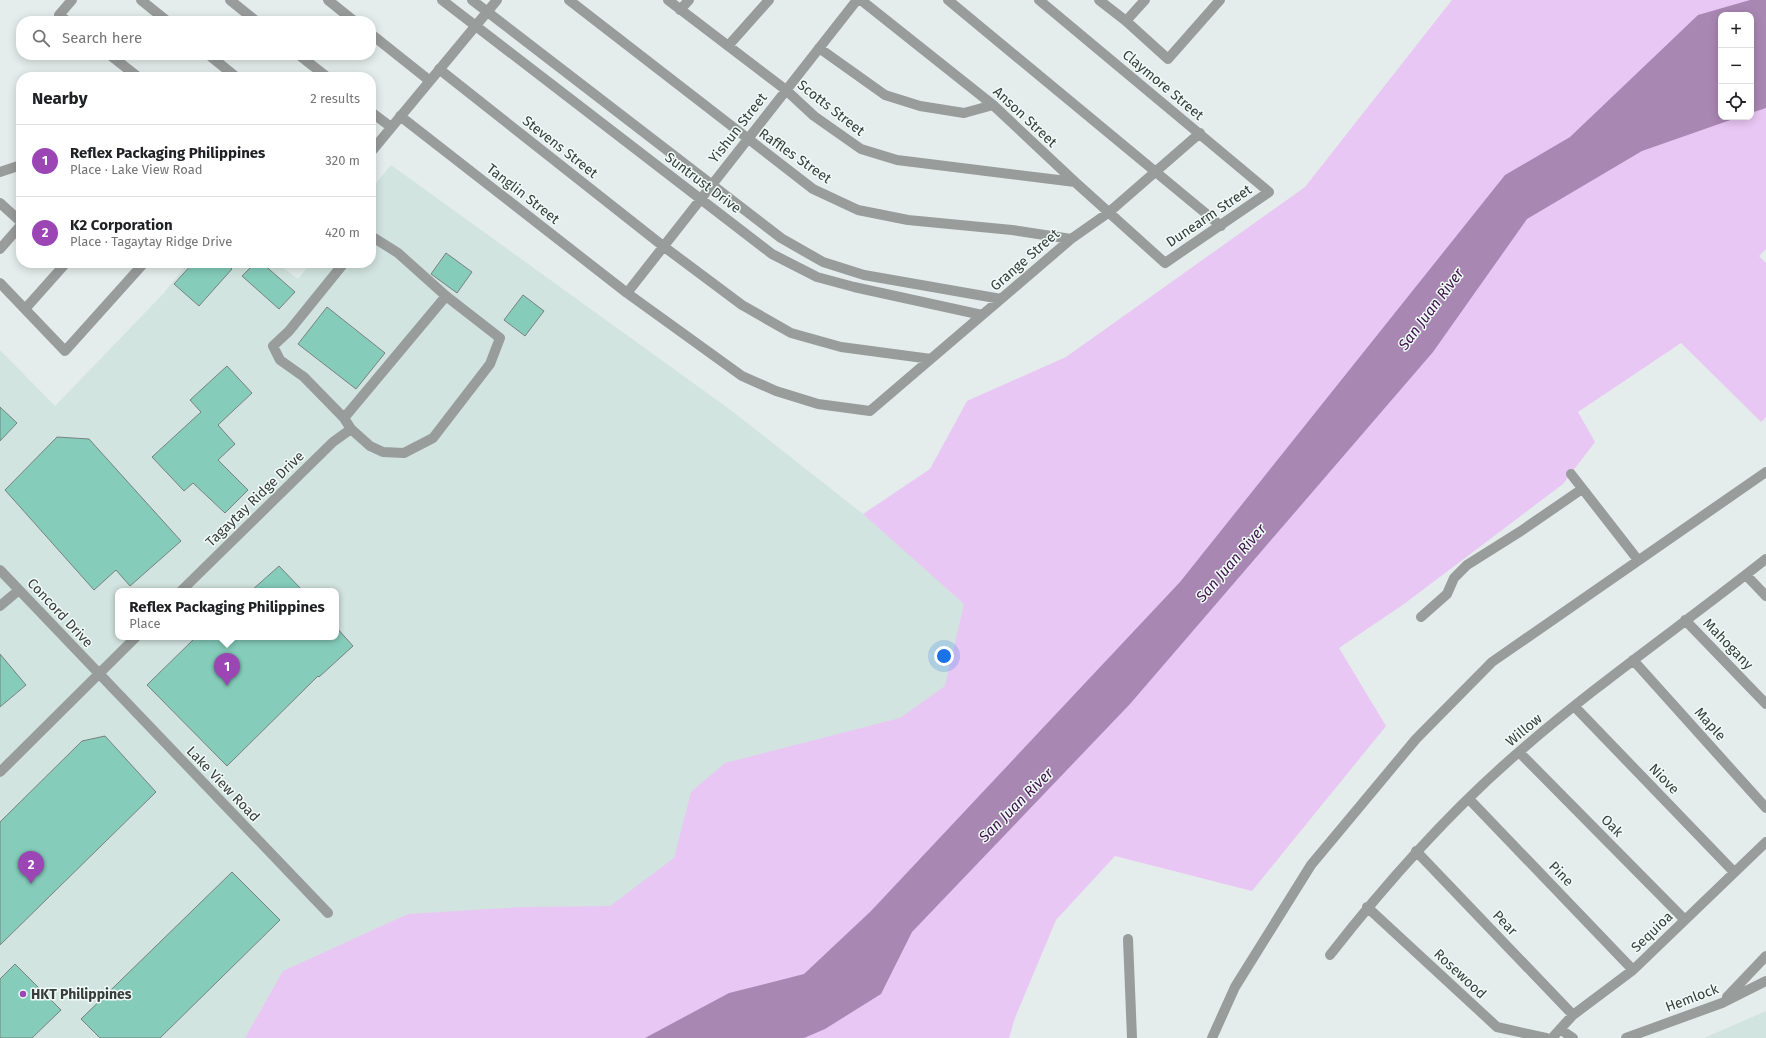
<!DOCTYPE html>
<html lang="en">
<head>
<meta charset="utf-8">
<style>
	body { margin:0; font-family:"Fira Sans",sans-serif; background:#f6f6f6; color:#202124 }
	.controls { position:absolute; right:12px; top:12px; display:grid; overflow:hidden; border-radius:8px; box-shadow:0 2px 10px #0003 }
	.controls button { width:36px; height:36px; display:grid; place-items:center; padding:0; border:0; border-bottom:1px solid #e0e0e0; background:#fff; color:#202124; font:20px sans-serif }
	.you { position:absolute; left:944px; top:656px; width:14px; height:14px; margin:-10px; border:3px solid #fff; border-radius:50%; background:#1a73e8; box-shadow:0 0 0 6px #1a73e833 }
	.badge { display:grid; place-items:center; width:26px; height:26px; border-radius:50%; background:#9b46b4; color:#fff; font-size:13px; font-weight:700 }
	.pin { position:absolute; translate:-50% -33px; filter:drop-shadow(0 1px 2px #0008) }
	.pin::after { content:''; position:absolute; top:21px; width:14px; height:12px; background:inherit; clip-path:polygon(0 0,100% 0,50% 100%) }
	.popup { position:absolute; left:115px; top:588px; width:224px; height:52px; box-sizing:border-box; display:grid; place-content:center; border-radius:8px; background:#fff; filter:drop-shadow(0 1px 3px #0005); font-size:13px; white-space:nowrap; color:#757577 }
	.popup b { font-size:15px; color:#202124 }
	.popup::after { content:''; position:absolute; left:50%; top:100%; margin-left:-8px; border:8px solid transparent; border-top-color:#fff }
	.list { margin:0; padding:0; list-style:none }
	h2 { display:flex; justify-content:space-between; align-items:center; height:52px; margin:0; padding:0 16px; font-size:17px }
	h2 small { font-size:13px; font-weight:400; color:#757577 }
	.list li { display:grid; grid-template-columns:26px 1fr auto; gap:12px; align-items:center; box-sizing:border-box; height:72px; padding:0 16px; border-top:1px solid #e0e0e0 }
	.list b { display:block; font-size:15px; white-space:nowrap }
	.list p { margin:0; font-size:13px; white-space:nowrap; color:#757577 }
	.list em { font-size:13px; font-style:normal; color:#757577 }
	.icon { flex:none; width:22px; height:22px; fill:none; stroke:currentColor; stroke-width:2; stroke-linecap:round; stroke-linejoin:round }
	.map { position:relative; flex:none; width:1766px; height:1038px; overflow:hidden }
	.search { position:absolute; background:#fff; box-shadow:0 2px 10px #0003; left:16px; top:16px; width:360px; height:44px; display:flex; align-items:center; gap:10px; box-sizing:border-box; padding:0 14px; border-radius:16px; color:#757577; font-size:15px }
	.panel { position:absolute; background:#fff; box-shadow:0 2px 10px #0003; left:16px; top:72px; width:360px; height:196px; border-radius:16px }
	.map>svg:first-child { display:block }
	.built { fill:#d2e4df; fill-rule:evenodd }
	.green { fill:#e9c7f4; fill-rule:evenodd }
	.water { fill:#a987b3 }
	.building { fill:#85ccbb; stroke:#79817f }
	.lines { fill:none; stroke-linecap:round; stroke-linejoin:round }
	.minor { stroke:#989c9b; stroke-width:10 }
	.poi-dot { fill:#9b46b4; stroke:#f1fbf8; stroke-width:1.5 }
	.labels { text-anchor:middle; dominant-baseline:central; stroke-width:3; stroke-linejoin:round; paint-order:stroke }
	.street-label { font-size:14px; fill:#383c3b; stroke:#f1fbf8 }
	.poi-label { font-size:14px; font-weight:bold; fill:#383c3b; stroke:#f1fbf8; text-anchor:start }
	.water-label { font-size:15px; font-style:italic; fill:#3e134b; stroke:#f1fbf8 }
</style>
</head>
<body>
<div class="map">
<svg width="1766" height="1038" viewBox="0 0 1766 1038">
	<rect width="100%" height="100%" fill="#e4edeb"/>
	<path class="built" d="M391,165L732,411L863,514L1024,636L905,1038H0V350L55,406L163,294L188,263H277L298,279L311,263H371V189ZM118,591H336V637H118Z
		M1766,1011V1038H1704Z"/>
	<path class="green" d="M1452,0H1766V249L1759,256L1766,263V417L1761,422L1681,343L1578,412L1595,442L1563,484L1404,604L1339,648L1386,726L1252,891L1115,856L1056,920L1015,1018L1009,1038H245L283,971L408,914L524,907L610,906L674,858L691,792L725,763L900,718L945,686L964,604L863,514L930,469L967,401L1066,357L1305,187ZM1721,15H1751V117H1721Z"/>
	<path class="water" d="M1750,0H1766V108L1751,113V15H1721V117H1739L1642,151L1527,219L1433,352L1130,704L912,932L881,994L825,1029L804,1038H645L729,993L804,974L871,911L1180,582L1505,175L1570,137L1698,15Z"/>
	<path class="building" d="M446,253L472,272L457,293L431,274Z
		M193,263H225L232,269L199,306L174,284Z
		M255,263H262L295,292L279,309L242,276Z
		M523,295L544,311L525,336L504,320Z
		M327,307L385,353L356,389L298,344Z
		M227,366L252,393L218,425L235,444L218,460L248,490L225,513L193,483L184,491L152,457L201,412L190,400Z
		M0,407L17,423L0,441Z
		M57,437L89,439L181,541L130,586L116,570L94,590L5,490Z
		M279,566L303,591H251Z
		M336,627L353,646L319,677L318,676L227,766L147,685L196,637H336Z
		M0,654L26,685L0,707Z
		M105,736L156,792L0,945V822L82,741Z
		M232,872L280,920L160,1038H100L81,1019Z
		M15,964L61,1010L32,1038H0V979Z"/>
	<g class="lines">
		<path class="minor" d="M141,0L167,21
			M230,0L256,21
			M328,0L354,21
			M442,0L772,254L817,277L854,287L982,315
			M472,0L781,238L823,262L864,275L1001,299
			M569,0L813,189L858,210L908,220L1012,230L1071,239
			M668,0L786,90L814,116L861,149L897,160L1075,182
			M861,0L993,105L1075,182L1165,263L1269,192L1039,0
			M948,0L1221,226
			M1099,0L1126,21L1145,0
			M680,10L689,0
			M67,21L59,15L72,0
			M1126,21L1168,59L1220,0
			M371,34L430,81
			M728,46L769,0
			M819,48L885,95L920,106L964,113L993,105
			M110,55L138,77
			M209,55L236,77
			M299,55L327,77
			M439,69L663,246L742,305L791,333L841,347L931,359
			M371,112L391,127
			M400,116L627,293L742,376L776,391L818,404L870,411L1071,239L1108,213L1200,133
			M371,152L497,0
			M0,172L21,165
			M0,203L21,222
			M0,249L21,225
			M344,263L289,331L273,346L280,360L304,377L344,418L351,429L370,446L383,452L404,453L433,438L490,364L500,338L446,296L398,253L371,236
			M0,283L65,351L144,263
			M627,293L857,0
			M25,309L66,263
			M344,418L446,296
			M1571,474L1638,560
			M0,570L328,913
			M1746,575L1766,596
			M181,591L333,442L351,429
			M0,606L19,590
			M1421,617L1447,594L1454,578L1467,565L1521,531L1582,489
			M1685,620L1766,704
			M1633,660L1766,808
			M1574,706L1734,872
			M1519,752L1685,920
			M0,772L136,637
			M1469,799L1633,970
			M1416,851L1573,1015
			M1367,907L1497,1027L1546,1038
			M1128,939L1132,1038
			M1330,955C1387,882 1449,812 1520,751C1598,683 1684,624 1766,559
			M1727,997L1766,956
			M1560,1029L1573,1038
			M1212,1038L1235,987L1311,865L1416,739L1492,662L1766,472
			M1552,1038L1573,1015L1633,970L1766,842
			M1626,1038L1722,1003L1766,981"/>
	</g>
	<circle class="poi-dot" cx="23" cy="994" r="4"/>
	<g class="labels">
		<g class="street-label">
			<text transform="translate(1163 85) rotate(40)">Claymore Street</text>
			<text transform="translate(831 108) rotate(38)">Scotts Street</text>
			<text transform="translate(1025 117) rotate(43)">Anson Street</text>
			<text transform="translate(738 128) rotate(-52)">Yishun Street</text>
			<text transform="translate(560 147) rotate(38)">Stevens Street</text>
			<text transform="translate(795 156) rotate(35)">Raffles Street</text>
			<text transform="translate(703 183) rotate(37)">Suntrust Drive</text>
			<text transform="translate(523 194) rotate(38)">Tanglin Street</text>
			<text transform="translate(1209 216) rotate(-34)">Dunearm Street</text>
			<text transform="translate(1025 260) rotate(-41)">Grange Street</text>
			<text transform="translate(255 499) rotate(-44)">Tagaytay Ridge Drive</text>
			<text transform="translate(60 613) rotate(47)">Concord Drive</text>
			<text transform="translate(1728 644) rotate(46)">Mahogany</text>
			<text transform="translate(1710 724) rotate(48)">Maple</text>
			<text transform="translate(1524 730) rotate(-40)">Willow</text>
			<text transform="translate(1664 779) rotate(46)">Niove</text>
			<text transform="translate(223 784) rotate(46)">Lake View Road</text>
			<text transform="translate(1612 826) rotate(45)">Oak</text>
			<text transform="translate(1561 874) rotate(46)">Pine</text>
			<text transform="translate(1505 923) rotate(46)">Pear</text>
			<text transform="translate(1652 932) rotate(-44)">Sequioa</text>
			<text transform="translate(1460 974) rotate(43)">Rosewood</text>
			<text transform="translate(1692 998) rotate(-21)">Hemlock</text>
		</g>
		<g class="poi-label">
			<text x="31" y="994">HKT Philippines</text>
		</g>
		<g class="water-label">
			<text transform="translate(1431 309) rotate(-53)">San Juan River</text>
			<text transform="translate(1231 563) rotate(-49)">San Juan River</text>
			<text transform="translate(1016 805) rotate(-45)">San Juan River</text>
		</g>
	</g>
</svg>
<div class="controls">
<button>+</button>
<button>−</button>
<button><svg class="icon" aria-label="locate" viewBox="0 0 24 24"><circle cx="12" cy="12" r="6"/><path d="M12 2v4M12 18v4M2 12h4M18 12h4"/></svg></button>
</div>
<div class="you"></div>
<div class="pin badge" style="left:227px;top:686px">1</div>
<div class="popup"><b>Reflex Packaging Philippines</b>Place</div>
<div class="pin badge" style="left:31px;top:884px">2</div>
<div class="search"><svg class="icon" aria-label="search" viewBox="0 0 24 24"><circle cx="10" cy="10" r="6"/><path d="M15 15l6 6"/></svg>Search here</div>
<section class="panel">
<h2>Nearby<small>2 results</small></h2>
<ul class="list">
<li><span class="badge">1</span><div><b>Reflex Packaging Philippines</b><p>Place · Lake View Road</p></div><em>320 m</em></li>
<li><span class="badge">2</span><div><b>K2 Corporation</b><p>Place · Tagaytay Ridge Drive</p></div><em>420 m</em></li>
</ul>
</section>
</div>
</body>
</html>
